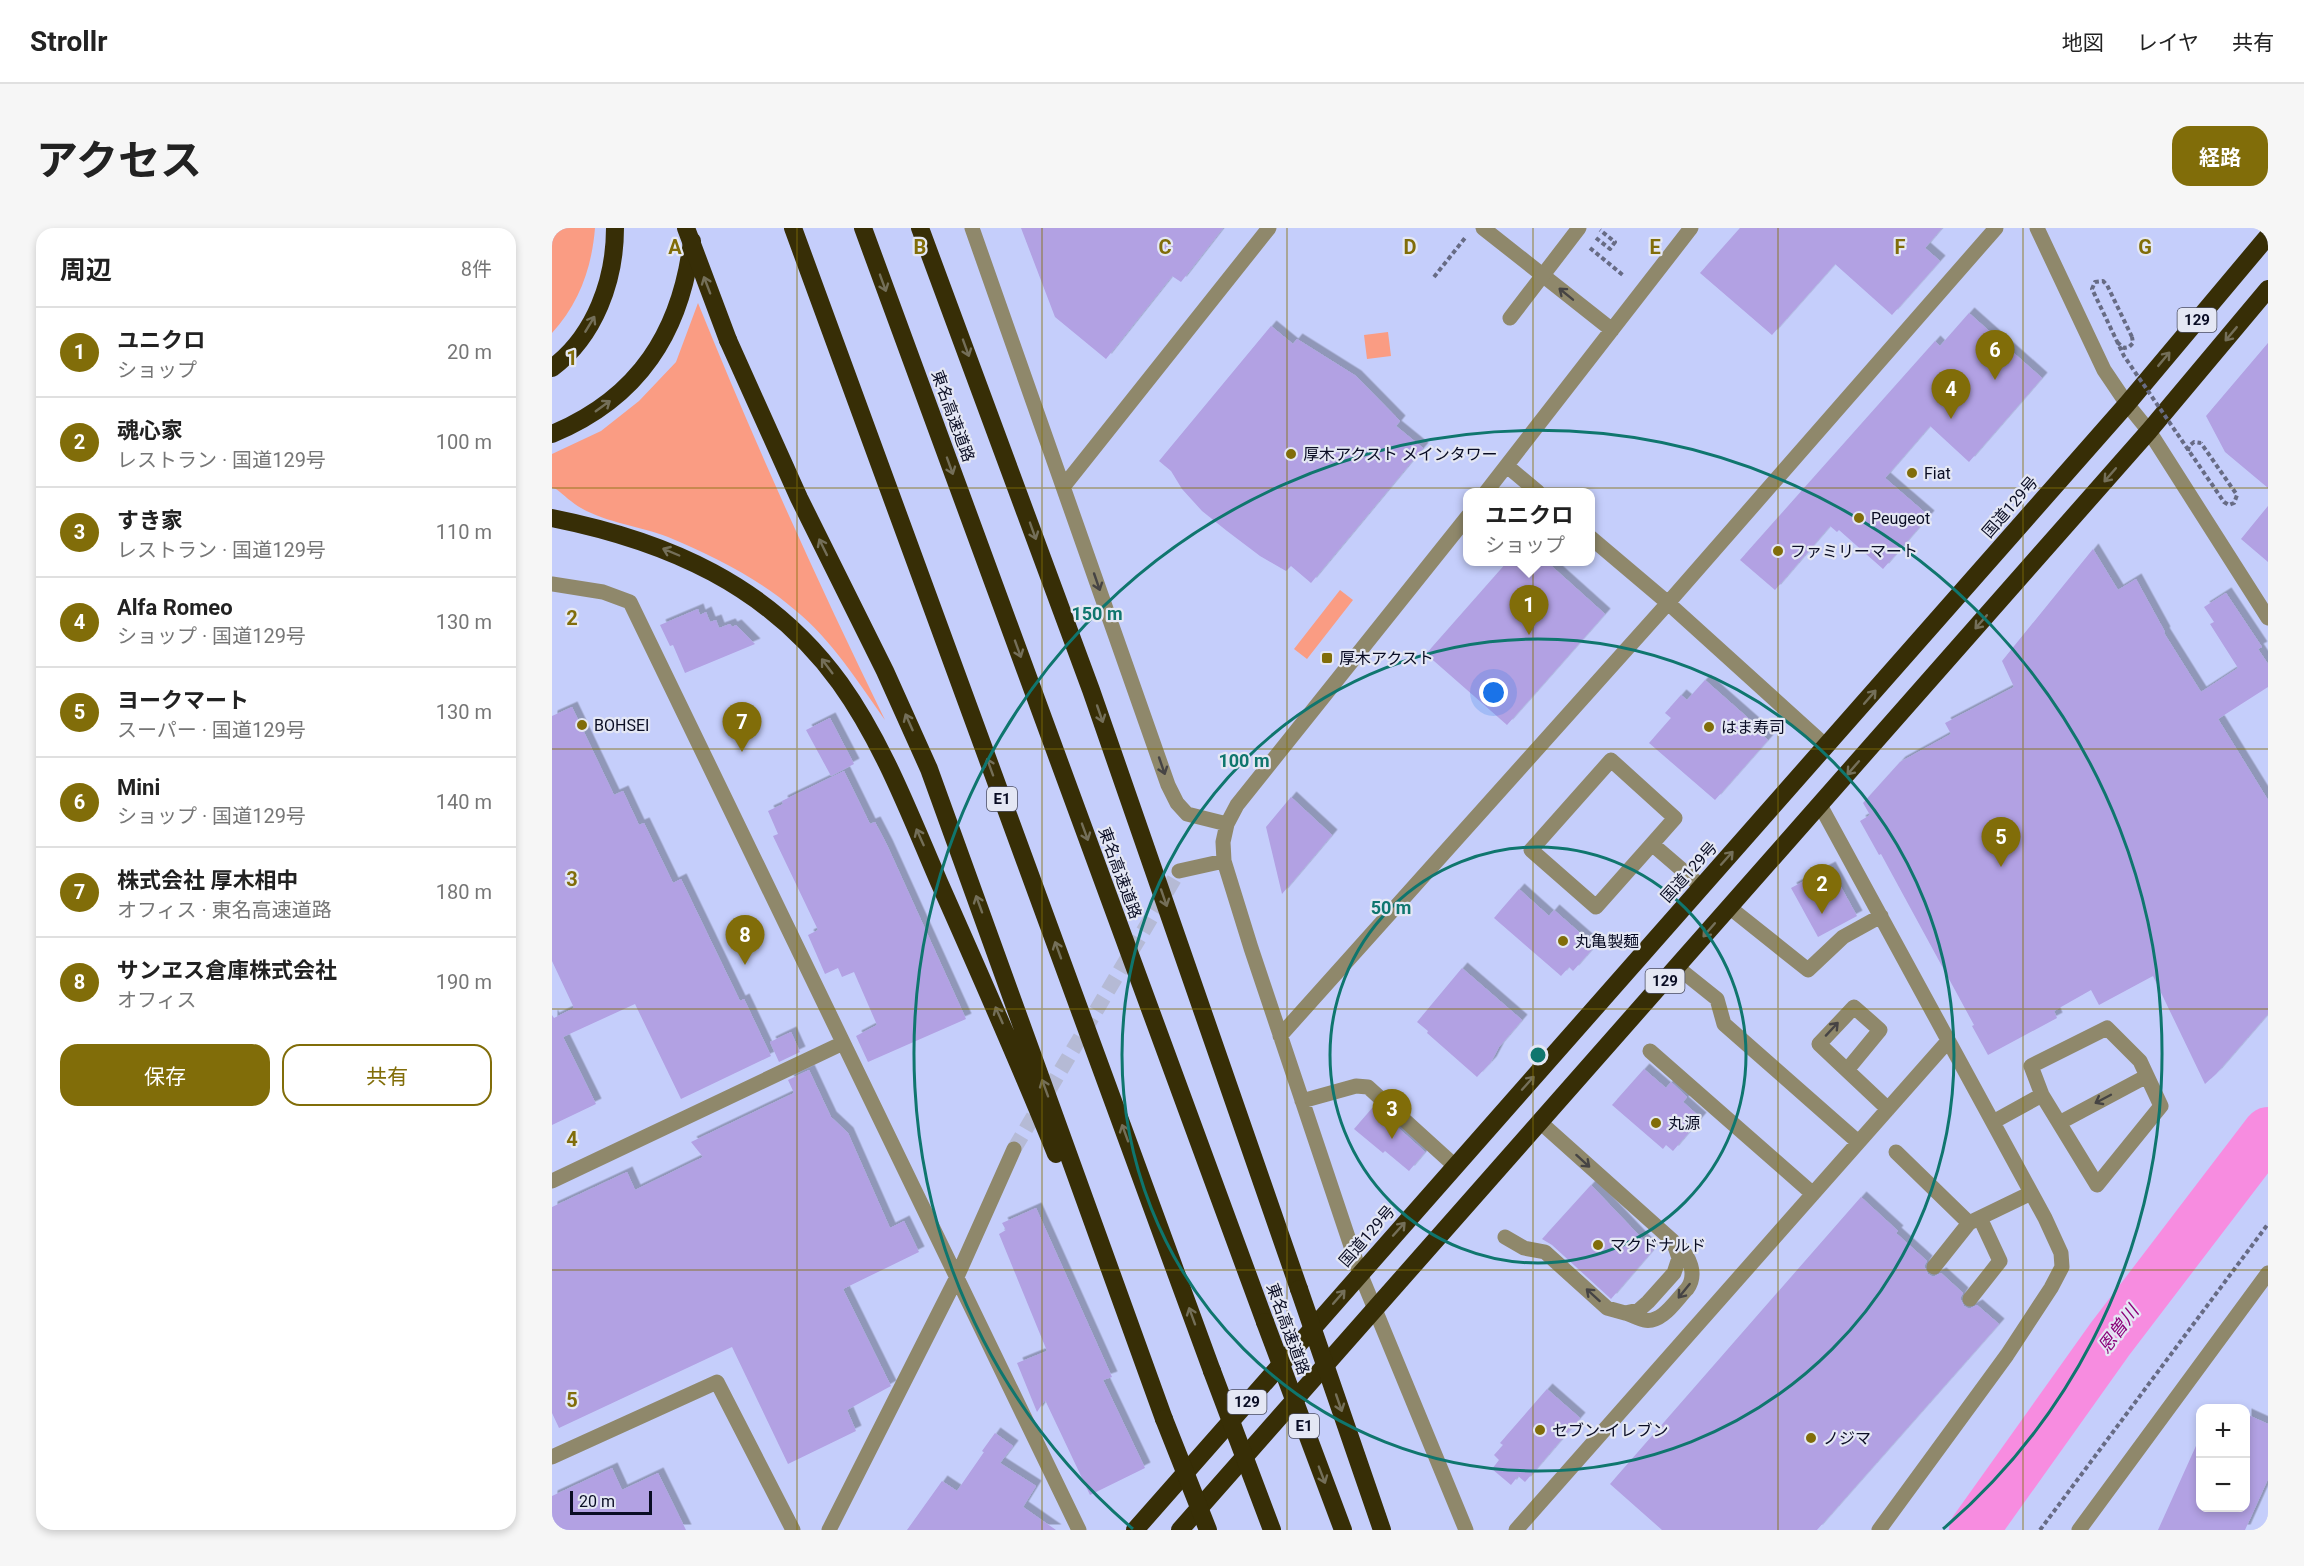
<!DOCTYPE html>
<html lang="ja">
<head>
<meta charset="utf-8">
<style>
	body { margin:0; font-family:Roboto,"Noto Sans JP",sans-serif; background:#f6f6f6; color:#222 }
	.controls { position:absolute; right:18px; bottom:18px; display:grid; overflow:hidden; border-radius:12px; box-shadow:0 3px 9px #0003 }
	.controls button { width:54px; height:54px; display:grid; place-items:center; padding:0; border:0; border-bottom:2px solid #e0e0e0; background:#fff; color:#222; font:30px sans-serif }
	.scale { position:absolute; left:18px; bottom:15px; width:82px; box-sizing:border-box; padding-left:6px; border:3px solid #0a0d24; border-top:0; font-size:16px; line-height:21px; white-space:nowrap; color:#0a0d24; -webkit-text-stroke:4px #e4e7f4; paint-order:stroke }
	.you { position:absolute; left:942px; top:465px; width:21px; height:21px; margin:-15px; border:4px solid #fff; border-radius:50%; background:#1a73e8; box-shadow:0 0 0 9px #1a73e833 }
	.badge { display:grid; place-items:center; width:39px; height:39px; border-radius:50%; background:#816d09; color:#fff; font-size:20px; font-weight:700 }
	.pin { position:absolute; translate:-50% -50px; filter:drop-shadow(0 2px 3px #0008) }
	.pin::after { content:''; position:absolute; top:32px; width:21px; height:18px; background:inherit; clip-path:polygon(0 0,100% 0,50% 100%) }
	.popup { position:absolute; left:911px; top:260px; width:132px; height:78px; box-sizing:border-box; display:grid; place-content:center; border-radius:12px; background:#fff; filter:drop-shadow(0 2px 4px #0005); font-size:20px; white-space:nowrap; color:#767676 }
	.popup b { font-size:22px; color:#222 }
	.popup::after { content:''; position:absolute; left:50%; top:100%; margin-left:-12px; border:12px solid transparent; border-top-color:#fff }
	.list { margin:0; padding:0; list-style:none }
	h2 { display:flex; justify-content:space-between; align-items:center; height:78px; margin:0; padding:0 24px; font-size:26px }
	h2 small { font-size:20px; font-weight:400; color:#767676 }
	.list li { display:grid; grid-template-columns:39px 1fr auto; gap:18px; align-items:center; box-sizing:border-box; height:90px; padding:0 24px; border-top:2px solid #e0e0e0 }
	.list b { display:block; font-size:22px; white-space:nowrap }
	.list p { margin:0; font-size:20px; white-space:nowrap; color:#767676 }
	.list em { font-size:20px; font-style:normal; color:#767676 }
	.actions { display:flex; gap:12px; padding:18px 24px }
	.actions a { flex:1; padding:14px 0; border:2px solid #816d09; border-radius:18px; text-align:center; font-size:21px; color:#816d09 }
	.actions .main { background:#816d09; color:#fff }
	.map { position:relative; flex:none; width:1716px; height:1302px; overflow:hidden; border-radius:18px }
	header { display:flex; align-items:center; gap:36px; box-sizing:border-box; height:84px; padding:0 30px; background:#fff; border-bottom:2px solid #e0e0e0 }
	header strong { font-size:28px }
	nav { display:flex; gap:33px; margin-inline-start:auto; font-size:21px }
	.intro { display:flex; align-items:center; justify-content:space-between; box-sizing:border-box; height:144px; padding:0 36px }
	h1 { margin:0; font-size:42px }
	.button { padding:15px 27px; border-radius:18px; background:#816d09; color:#fff; font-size:21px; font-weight:700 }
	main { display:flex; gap:36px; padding:0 36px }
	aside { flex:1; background:#fff; border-radius:18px; box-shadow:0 3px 9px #0003 }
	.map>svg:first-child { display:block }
	.built { fill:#c5cefb; fill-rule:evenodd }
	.green { fill:#fa9c83 }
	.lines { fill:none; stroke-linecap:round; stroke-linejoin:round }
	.river { stroke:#f78ce0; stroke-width:50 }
	.building { fill:#b2a1e3; filter:url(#shadow) }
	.minor-tunnel { stroke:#b5bad5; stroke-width:15; stroke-dasharray:15 8; stroke-linecap:butt }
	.path { stroke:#676b84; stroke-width:4; stroke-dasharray:4.5 3; stroke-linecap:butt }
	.minor { stroke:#8f886b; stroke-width:15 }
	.highway { stroke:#372e06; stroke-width:18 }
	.path-bridge { stroke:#676b84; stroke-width:4; stroke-dasharray:4.5 3; stroke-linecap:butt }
	.minor-bridge { stroke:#8f886b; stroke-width:15 }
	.highway-bridge { stroke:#372e06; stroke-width:18 }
	.oneway { stroke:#746f59 }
	.oneway2 { stroke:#464444 }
	.grid { fill:none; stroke:#816d09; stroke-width:1.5; stroke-opacity:0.55 }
	.ring { fill:none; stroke:#0f766e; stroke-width:3 }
	.poi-dot { fill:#816d09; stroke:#e4e7f4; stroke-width:2 }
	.labels { text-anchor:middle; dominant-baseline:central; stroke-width:4.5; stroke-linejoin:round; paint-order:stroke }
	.shield { fill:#e4e7f4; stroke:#4b4e62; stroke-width:1.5 }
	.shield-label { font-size:15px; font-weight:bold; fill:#0a0d24 }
	.street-label { font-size:16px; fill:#0a0d24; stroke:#e4e7f4 }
	.poi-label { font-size:16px; fill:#0a0d24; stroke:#e4e7f4; text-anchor:start }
	.water-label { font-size:18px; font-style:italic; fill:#8c037a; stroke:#e4e7f4 }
	.grid-label { font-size:20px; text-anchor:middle; font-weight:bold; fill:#816d09; stroke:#e4e7f4; stroke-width:4.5; stroke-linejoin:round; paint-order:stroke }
	.centre { fill:#0f766e; stroke:#e4e7f4; stroke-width:3 }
	.ring-label { font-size:18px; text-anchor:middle; font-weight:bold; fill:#0f766e; stroke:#e4e7f4; stroke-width:4.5; stroke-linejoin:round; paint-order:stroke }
</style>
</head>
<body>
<header>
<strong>Strollr</strong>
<nav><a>地図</a><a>レイヤ</a><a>共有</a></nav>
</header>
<div class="intro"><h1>アクセス</h1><a class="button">経路</a></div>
<main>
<aside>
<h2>周辺<small>8件</small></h2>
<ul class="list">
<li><span class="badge">1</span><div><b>ユニクロ</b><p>ショップ</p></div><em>20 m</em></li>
<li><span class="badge">2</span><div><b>魂心家</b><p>レストラン · 国道129号</p></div><em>100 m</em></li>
<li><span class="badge">3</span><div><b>すき家</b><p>レストラン · 国道129号</p></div><em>110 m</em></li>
<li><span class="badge">4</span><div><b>Alfa Romeo</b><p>ショップ · 国道129号</p></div><em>130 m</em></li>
<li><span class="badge">5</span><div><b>ヨークマート</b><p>スーパー · 国道129号</p></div><em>130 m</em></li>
<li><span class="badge">6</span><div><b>Mini</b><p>ショップ · 国道129号</p></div><em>140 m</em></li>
<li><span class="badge">7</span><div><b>株式会社 厚木相中</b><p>オフィス · 東名高速道路</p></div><em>180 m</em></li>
<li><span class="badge">8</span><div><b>サンヱス倉庫株式会社</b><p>オフィス</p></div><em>190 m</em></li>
</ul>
<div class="actions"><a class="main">保存</a><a>共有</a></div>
</aside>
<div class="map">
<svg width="1716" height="1302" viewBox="0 0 1716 1302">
	<defs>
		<filter id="shadow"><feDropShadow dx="5.5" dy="-5.5" stdDeviation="0" flood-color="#0004"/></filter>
	</defs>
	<rect width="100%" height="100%" fill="#d3d9f4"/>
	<path class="built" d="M0,0H1716V1302H0ZM916,264H1038V334H916ZM1648,1180H1694V1280H1648Z"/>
	<path class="green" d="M0,0H43C40,39 27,76 0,105Z
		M146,75C203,216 266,355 333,492C306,454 280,412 243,382C206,350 161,328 116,309C88,298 55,295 29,280C20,275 12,267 4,261L0,260V226L49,203L87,173L124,134Z
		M836,104L839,128L815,131L812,107Z
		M788,362L801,372L755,431L742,421Z"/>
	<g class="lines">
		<path class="river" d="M1422,1302L1558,1111L1716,904"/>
	</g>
	<path class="building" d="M469,0H671L629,54L620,48L554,131L503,89Z
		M1188,0H1390L1373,20L1388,33L1340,87L1283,36L1220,107L1148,45Z
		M1417,85L1490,150L1417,234L1378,198L1333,250L1377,288L1331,341L1287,302L1285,304L1278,298L1223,362L1188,332L1383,113L1388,118Z
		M719,98L741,116L745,111L804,148L848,193L844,198L871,220L759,355L739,338L734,343L708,328L675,303L650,283L630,261L619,243L607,233Z
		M1716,115V260L1673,224L1654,188Z
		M1716,278V334L1689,311Z
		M1541,321L1566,362L1584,351L1613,404L1612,405L1649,464L1686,440L1658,396L1662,394L1652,379L1674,365L1710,419L1706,421L1716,436V459L1666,491L1716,572V786L1664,846L1653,856L1601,748L1547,777L1539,762L1502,783L1505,790L1436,827L1420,798L1422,797L1329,626L1327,627L1308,593L1318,587L1311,575L1348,534L1399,506L1393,495L1462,459L1450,433Z
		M956,333H994L1053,386L955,497L874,426Z
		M146,381L148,387L154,384L158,394L164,392L167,400L178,396L180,399L184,397L203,416L133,445L121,417L118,418L108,397Z
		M1153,452L1212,504L1210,507L1216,512L1163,572L1097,515L1119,490L1113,485L1129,467L1135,472Z
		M20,479L62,567L71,563L87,597L92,595L121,655L129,651L188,773L192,771L219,828L129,871L83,776L11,809L44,876L0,897V787L2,790L22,780L0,733V488Z
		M278,490L302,536L279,548L254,502Z
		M292,543L318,596L323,594L335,617L414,791L316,834L304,808L325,797L302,744L290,749L286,740L273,746L256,707L266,702L221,608L226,606L216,583L231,576L230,573Z
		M739,569L780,607L730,666L714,599Z
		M1278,639L1305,688L1266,709L1239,660Z
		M967,661L997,688L1002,682L1043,718L1021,743L1017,739L1009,748L942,690Z
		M910,740L970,792L947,819L939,834L925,849L875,805L876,803L865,794Z
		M239,804L248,824L227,834L218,814Z
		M1092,841L1114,860L1119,854L1135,869L1131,874L1149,890L1121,923L1114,917L1111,921L1060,877Z
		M257,842L279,889L296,905L338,1000L352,993L367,1024L291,1061L339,1158L295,1182L304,1203L236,1236L180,1119L7,1200L0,1185V979L75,944L83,962L151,929L139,914L242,865L236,852Z
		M822,878L873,924L857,943L833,923L831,925L802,901Z
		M1039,957L1101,1022L1059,1071L1000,1017L990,1011Z
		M1309,969L1346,1003L1344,1005L1375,1033L1372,1038L1376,1046L1381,1049L1389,1045L1411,1065L1408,1070L1412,1078L1417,1081L1425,1077L1447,1096L1265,1302H1110L1058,1256Z
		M484,980L560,1149L551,1152L593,1240L538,1267L493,1172L485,1184L465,1135L495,1123L447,1006L454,1002L450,995Z
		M995,1161L1028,1190L973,1254L966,1248L959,1257L940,1241L947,1232L942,1227L951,1217L948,1215Z
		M1694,1186L1716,1196V1251L1693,1302H1606L1648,1209V1280H1694Z
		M443,1205L461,1218L448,1235L484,1258L471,1279L504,1302H355L390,1253L405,1263L432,1224L443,1232L430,1223Z
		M60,1240L70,1262L106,1245L134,1302H0V1268Z"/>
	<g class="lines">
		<path class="minor-tunnel" d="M462,921L627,643"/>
		<path class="path" d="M1038,20L1072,48
			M882,49L913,10
			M1565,114L1572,120L1577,119L1581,115L1580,109
			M1636,223L1637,218L1642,214L1649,215
			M1488,1302L1716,996"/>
		<path class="minor" d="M420,0L616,557L625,575L635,586L675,596
			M931,0L1060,102
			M1485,0L1552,142L1575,176L1597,203L1716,390
			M955,238L986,264
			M511,259L717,0
			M934,264L1139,0
			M1038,309L1116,375L1274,518
			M0,356L51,364L78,374L527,1302
			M1268,577L1493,990L1509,1025L1510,1039L1499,1060L1455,1127L1327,1302
			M1100,616L1123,590L1059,532L979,622L1044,679L1100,616L1150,659
			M627,643L672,633
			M1177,679L1256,742L1291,709L1329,688
			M1125,739L1165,771L1172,796L1306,914
			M1555,800L1588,833L1609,878L1545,957L1490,867L1479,838Z
			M728,808L1116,375L1444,0
			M1098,823L1261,966
			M1295,842L1328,802L1302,779L1267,816L1336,881
			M750,873L804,858L816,859L903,938
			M1441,894L1490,867
			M1507,895L1595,848
			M1344,924L1417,995L1479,965
			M0,953L291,815
			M953,1009L972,1020L993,1024L1055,1080L1073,1085L1087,1082L1096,1074L1122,1045L1127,1030L1121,1013L988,894
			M1382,1039L1417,995
			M1418,1071L1448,1033L1428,990
			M1073,1085C1079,1087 1086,1090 1092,1092C1110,1096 1124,1072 1135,1061C1146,1046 1137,1028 1126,1017
			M0,1229L165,1154L241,1302
			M277,1302L404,1051L462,921
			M914,1302L808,1045L699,720L672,633L671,614L675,596L685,577L916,288
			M964,1302L1396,813
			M1527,1302L1716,1045"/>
		<path class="highway" d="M241,0L660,1143
			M311,0L713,1094
			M368,0L539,462L747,1061
			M176,112L247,270L333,443L377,541L612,1191
			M0,140C43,108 63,52 63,0
			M0,206C87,170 129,104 140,13
			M0,290C115,313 217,357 288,455C331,515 358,587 387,654C427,744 467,834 504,926
			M583,1302L1575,176L1716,8
			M628,1302L1597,203L1716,61"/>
		<path class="path-bridge" d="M1044,10L1058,21L1063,14L1048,2
			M1580,109L1555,57L1551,53L1543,54L1540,61L1572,128L1672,274L1677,277L1682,275L1685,267L1649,215"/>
		<path class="minor-bridge" d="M958,90L1027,0"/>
		<path class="highway-bridge" d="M134,0L176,112
			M747,1061L830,1302
			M713,1094L791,1302
			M660,1143L720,1302
			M612,1191L656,1302"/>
	</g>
	<defs><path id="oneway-shaft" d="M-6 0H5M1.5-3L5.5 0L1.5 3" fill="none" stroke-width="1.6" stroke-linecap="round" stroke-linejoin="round" transform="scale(1.5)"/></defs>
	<g class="oneway">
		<use href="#oneway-shaft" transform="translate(331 55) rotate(70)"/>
		<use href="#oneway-shaft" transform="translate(155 57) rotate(-111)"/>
		<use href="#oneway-shaft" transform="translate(38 96) rotate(-59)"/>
		<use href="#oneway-shaft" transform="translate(1679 106) rotate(130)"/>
		<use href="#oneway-shaft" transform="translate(414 120) rotate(70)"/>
		<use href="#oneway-shaft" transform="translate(1612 131) rotate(-50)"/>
		<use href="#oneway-shaft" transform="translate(51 178) rotate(-36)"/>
		<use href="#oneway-shaft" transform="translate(398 238) rotate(70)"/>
		<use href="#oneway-shaft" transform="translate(1558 247) rotate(131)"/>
		<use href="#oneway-shaft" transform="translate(481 303) rotate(70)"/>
		<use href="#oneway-shaft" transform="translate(271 319) rotate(-116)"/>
		<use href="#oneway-shaft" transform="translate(119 324) rotate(-157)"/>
		<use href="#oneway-shaft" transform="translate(1429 394) rotate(131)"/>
		<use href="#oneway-shaft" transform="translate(466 421) rotate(70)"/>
		<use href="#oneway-shaft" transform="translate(275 438) rotate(-127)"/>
		<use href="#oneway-shaft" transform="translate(1318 469) rotate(-49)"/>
		<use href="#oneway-shaft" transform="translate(548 486) rotate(71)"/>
		<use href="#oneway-shaft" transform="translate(357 494) rotate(-114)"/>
		<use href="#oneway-shaft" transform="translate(438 539) rotate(-110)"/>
		<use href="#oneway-shaft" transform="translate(1301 540) rotate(131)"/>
		<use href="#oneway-shaft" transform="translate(533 604) rotate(70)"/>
		<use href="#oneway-shaft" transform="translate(368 609) rotate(-114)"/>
		<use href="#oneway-shaft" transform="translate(1175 630) rotate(-48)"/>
		<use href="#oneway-shaft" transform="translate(612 670) rotate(71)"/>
		<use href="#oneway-shaft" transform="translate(427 676) rotate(-110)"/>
		<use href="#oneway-shaft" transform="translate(1157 702) rotate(131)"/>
		<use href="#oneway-shaft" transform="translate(506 722) rotate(-110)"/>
		<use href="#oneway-shaft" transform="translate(447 787) rotate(-114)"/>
		<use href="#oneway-shaft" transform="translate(976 855) rotate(-48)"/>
		<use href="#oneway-shaft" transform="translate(493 860) rotate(-110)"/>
		<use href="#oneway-shaft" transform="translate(573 905) rotate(-110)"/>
		<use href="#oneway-shaft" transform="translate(847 1001) rotate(-48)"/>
		<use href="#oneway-shaft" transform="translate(787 1069) rotate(-49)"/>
		<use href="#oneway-shaft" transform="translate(640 1088) rotate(-110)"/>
		<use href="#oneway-shaft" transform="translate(787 1175) rotate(71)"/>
		<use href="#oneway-shaft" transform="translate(770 1247) rotate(69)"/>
	</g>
	<g class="oneway2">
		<use href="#oneway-shaft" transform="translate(1014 66) rotate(-141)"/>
		<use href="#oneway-shaft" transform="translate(545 354) rotate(71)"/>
		<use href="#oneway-shaft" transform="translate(610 538) rotate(71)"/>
		<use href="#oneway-shaft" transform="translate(1280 801) rotate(-47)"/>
		<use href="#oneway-shaft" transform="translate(1551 871) rotate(152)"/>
		<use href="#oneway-shaft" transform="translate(1031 933) rotate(42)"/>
		<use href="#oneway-shaft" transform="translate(1132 1063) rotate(129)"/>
		<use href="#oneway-shaft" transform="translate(1041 1067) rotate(-138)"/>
	</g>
	<path class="grid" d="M245,0V1302M490,0V1302M735,0V1302M981,0V1302M1226,0V1302M1471,0V1302M0,260H1716M0,521H1716M0,781H1716M0,1042H1716"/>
	<g class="ring">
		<circle cx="986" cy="827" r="208"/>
		<circle cx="986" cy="827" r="416"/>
		<path d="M581 1301A624 624 0 1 1 1391 1301"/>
	</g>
	<g class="poi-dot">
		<circle cx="739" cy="226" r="6"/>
		<circle cx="1360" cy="245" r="6"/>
		<circle cx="1307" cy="290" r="6"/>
		<circle cx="1226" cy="323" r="6"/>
		<rect x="769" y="424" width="12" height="12" rx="3"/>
		<circle cx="30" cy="497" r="6"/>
		<circle cx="1157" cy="499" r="6"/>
		<circle cx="1011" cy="713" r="6"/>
		<circle cx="1104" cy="895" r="6"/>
		<circle cx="1046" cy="1017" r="6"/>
		<circle cx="988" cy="1202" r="6"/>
		<circle cx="1259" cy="1210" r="6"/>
	</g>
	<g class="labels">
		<g class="shield">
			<rect x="1625.5" y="80" width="39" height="24" rx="4.5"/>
			<rect x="435" y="559" width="30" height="24" rx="4.5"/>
			<rect x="1093.5" y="741" width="39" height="24" rx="4.5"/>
			<rect x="675.5" y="1162" width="39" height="24" rx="4.5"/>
			<rect x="737" y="1186" width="30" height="24" rx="4.5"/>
		</g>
		<g class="shield-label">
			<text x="1645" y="92">129</text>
			<text x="450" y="571">E1</text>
			<text x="1113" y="753">129</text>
			<text x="695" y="1174">129</text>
			<text x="752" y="1198">E1</text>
		</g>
		<g class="street-label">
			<text transform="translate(401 188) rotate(70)">東名高速道路</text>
			<text transform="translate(1458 279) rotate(-49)">国道129号</text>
			<text transform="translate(1137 644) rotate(-48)">国道129号</text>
			<text transform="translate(568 645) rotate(70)">東名高速道路</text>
			<text transform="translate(815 1008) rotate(-49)">国道129号</text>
			<text transform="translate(736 1101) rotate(70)">東名高速道路</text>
		</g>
		<g class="poi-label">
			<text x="751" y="226">厚木アクスト メインタワー</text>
			<text x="1372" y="245">Fiat</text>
			<text x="1319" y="290">Peugeot</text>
			<text x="1238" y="323">ファミリーマート</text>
			<text x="787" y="430">厚木アクスト</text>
			<text x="42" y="497">BOHSEI</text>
			<text x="1169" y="499">はま寿司</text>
			<text x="1023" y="713">丸亀製麺</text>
			<text x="1116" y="895">丸源</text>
			<text x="1058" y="1017">マクドナルド</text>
			<text x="1000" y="1202">セブン-イレブン</text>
			<text x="1271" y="1210">ノジマ</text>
		</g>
		<g class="water-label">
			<text transform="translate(1566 1101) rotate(-53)">恩曽川</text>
		</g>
	</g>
	<g class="grid-label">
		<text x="123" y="26">A</text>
		<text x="368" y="26">B</text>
		<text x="613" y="26">C</text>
		<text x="858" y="26">D</text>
		<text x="1103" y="26">E</text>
		<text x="1348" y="26">F</text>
		<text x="1593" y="26">G</text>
		<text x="20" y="137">1</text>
		<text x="20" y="397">2</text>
		<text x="20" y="658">3</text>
		<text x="20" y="918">4</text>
		<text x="20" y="1179">5</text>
	</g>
	<circle cx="986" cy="827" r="9" class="centre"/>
	<g class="ring-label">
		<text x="545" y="392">150 m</text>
		<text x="692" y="539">100 m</text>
		<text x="839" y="686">50 m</text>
	</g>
</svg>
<div class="controls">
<button>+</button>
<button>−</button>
</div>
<div class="scale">20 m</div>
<div class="you"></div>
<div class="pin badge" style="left:977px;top:407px">1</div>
<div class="popup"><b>ユニクロ</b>ショップ</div>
<div class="pin badge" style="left:1270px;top:686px">2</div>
<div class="pin badge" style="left:840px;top:911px">3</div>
<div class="pin badge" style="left:1399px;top:191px">4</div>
<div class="pin badge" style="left:1449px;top:639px">5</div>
<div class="pin badge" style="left:1443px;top:152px">6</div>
<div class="pin badge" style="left:190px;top:524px">7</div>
<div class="pin badge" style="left:193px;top:737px">8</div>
</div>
</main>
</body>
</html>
